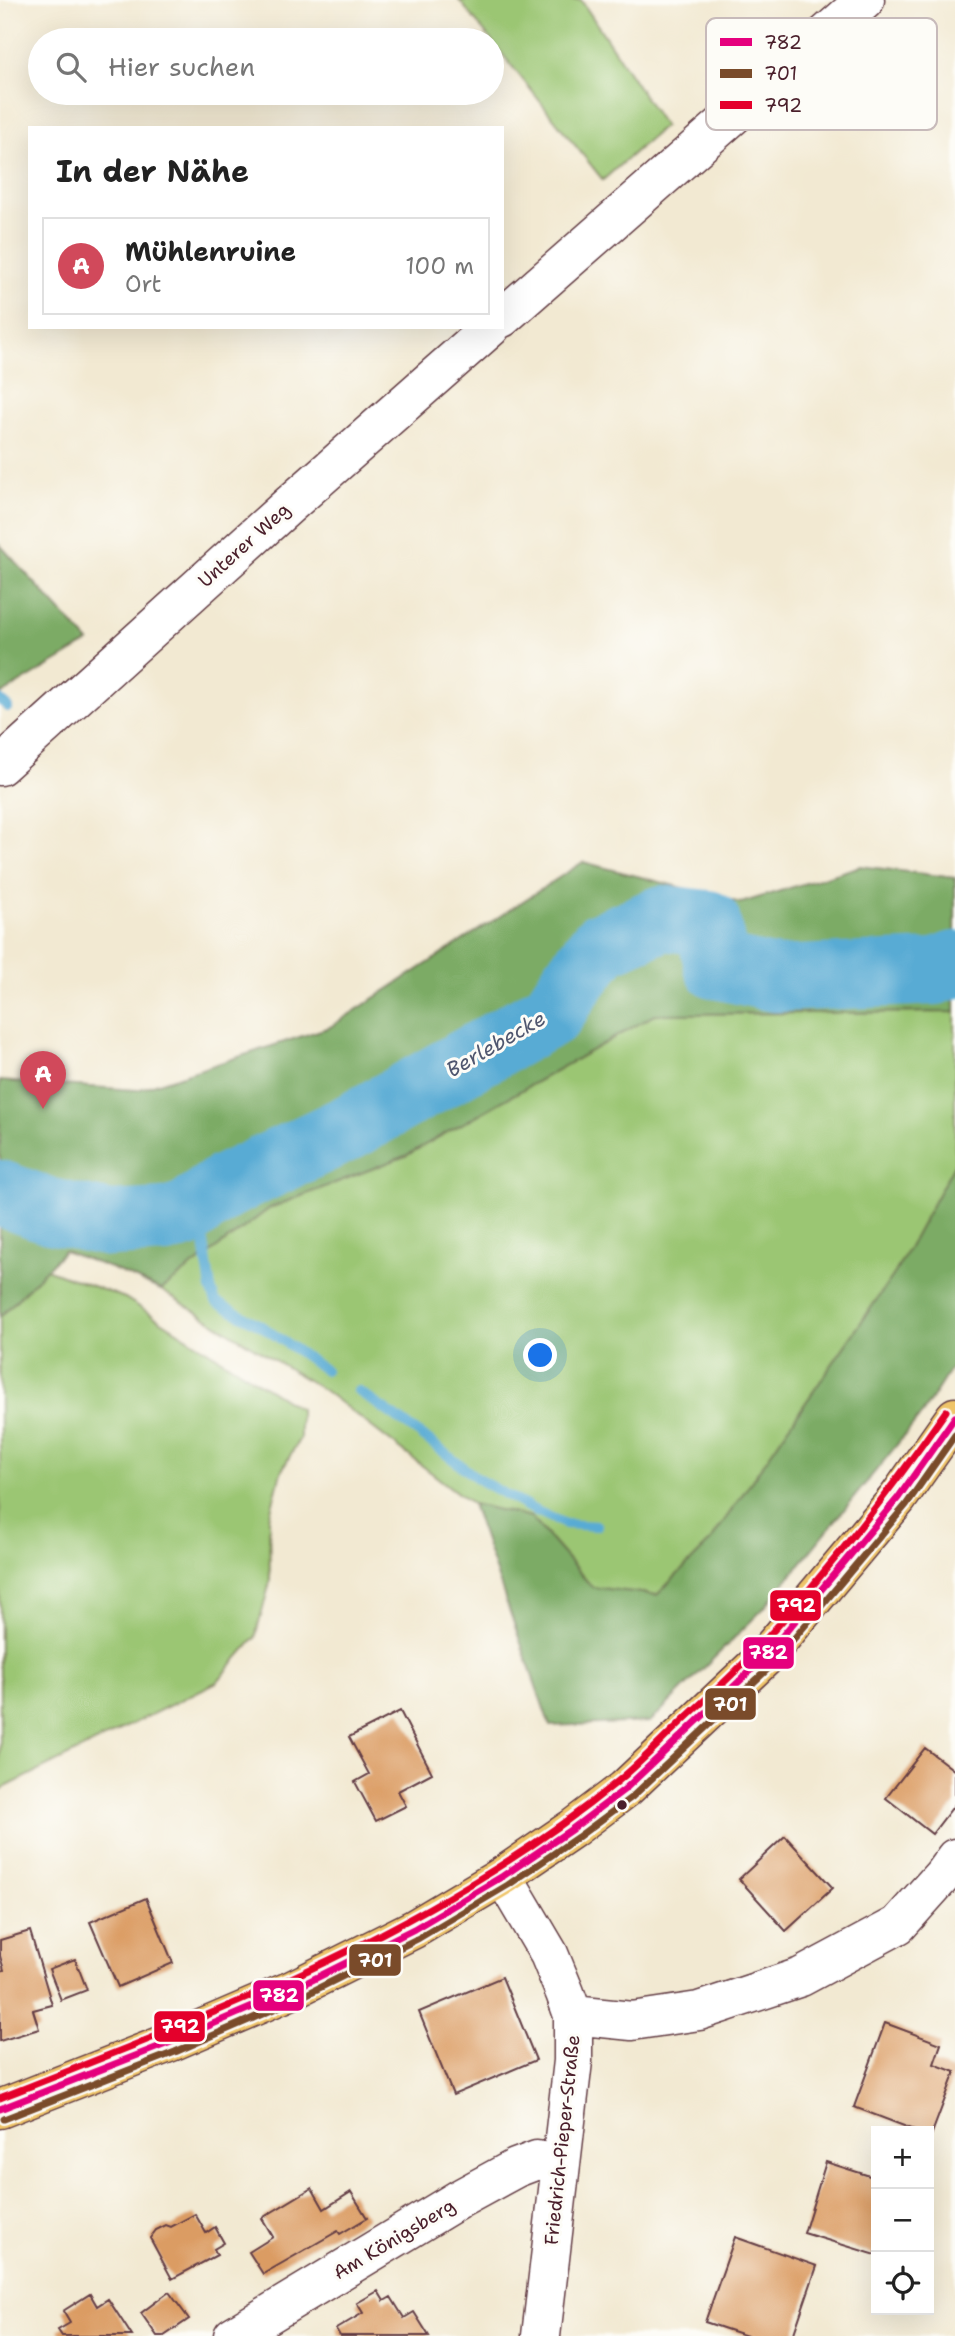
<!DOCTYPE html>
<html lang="de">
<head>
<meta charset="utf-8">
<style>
	body { margin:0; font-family:"Shantell Sans",sans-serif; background:#f6f6f6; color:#222 }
	.controls { position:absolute; right:21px; bottom:21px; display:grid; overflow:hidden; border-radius:0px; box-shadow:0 7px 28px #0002 }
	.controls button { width:63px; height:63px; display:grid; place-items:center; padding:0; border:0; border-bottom:2px solid #e0e0e0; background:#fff; color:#222; font:35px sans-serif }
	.you { position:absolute; left:541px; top:1356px; width:24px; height:24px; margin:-18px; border:5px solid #fff; border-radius:50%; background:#1a73e8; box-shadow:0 0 0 10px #1a73e833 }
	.badge { display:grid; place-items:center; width:46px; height:46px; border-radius:50%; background:#d1495b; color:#fff; font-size:23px; font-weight:700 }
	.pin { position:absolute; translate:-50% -58px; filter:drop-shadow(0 2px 4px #0008) }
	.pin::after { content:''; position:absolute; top:37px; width:24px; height:21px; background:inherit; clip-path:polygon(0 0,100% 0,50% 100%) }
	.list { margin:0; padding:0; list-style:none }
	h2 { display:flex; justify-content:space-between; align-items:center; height:91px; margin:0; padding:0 28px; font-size:30px }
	h2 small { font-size:23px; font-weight:400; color:#767676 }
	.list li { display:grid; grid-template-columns:46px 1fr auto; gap:21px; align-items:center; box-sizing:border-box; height:98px; margin:0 14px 14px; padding:0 14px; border:2px solid #e0e0e0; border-radius:0px }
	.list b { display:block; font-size:26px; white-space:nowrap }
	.list p { margin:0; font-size:23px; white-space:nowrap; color:#767676 }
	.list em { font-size:23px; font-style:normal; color:#767676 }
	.icon { flex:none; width:38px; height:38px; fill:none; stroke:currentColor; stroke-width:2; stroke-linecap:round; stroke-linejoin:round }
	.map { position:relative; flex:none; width:955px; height:2336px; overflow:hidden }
	.search { position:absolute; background:#fff; box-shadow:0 7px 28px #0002; left:28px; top:28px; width:476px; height:77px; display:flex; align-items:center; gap:18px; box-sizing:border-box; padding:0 24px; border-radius:38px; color:#767676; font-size:26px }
	.panel { position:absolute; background:#fff; box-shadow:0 7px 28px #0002; left:28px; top:126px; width:476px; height:203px; border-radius:0px }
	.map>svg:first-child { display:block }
	.green { fill:#9bc673; stroke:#72724f; stroke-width:2 }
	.forest { fill:#7cab65; stroke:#636548; stroke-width:2 }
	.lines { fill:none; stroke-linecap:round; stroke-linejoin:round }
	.stream { stroke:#59abd4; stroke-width:10 }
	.river { stroke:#59abd4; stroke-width:66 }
	.building { fill:#db9c64 }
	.minor-casing { stroke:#633d44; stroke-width:41 }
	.major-casing { stroke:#633d44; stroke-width:41 }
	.minor { stroke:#fff; stroke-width:38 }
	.major { stroke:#efc469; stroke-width:38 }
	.bus-1-casing { stroke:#fdfcf7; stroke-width:12 }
	.bus-2-casing { stroke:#fdfcf7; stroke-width:12 }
	.bus-3-casing { stroke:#fdfcf7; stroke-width:12 }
	.bus-1 { stroke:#e5007d; stroke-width:7 }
	.bus-2 { stroke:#7a4b2a; stroke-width:7 }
	.bus-3 { stroke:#e4002b; stroke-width:7 }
	.bus-dot { fill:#4a1f2b; stroke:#fdfcf7; stroke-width:2.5 }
	.labels { text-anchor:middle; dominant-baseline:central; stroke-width:6; stroke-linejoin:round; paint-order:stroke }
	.street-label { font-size:19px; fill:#4a1f2b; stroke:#fdfcf7 }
	.water-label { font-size:21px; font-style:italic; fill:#50576f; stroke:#fdfcf7 }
	.key { fill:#fdfcf7; stroke:#c7baba; stroke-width:2 }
	.key-label { font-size:19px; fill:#4a1f2b }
	.line-badge { stroke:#fdfcf7; stroke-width:2.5 }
	.badge-label { font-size:19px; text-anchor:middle; font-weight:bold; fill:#fff }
</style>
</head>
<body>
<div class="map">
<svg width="955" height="2336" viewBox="0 0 955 2336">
	<rect width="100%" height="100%" fill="#fdfcf7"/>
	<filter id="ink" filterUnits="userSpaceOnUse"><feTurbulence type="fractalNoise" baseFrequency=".0143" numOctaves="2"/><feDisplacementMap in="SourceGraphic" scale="14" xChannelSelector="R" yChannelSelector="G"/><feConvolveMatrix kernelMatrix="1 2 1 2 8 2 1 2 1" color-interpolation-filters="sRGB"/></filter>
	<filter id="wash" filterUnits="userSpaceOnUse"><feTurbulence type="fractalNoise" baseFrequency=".00686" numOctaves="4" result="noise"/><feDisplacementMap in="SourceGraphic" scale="28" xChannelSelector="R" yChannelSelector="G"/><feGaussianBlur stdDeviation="1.57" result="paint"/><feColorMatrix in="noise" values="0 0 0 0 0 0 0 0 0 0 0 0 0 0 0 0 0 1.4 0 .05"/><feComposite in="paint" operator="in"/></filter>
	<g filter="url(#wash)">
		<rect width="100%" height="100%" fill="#f2e9d2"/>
		<path class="green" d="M459,0H581L664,126L603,180Z
			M955,1012V1163L895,1273L709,1543L657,1595L592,1587L531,1517L472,1504L325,1391L161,1290L270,1208L405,1156L656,1014Z
			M46,1269L125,1298L300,1409V1438L281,1472L269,1518L270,1582L255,1638L217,1682L0,1790V1317Z"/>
		<path class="forest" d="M0,545L89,642L0,695Z
			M583,862L741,903L861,866L955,878V1012L656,1014L405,1156L270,1208L161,1290L113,1269L64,1251L0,1317V1081L137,1090L330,1027Z
			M955,1163V1362L922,1414L764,1608L650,1722L550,1726L472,1504L531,1517L592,1587L657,1595L709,1543L895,1273Z"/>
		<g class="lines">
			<path class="stream" d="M0,700L8,707
				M204,1202L202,1230L211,1289L216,1302L260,1325L325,1370
				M358,1391L420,1434L481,1481L528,1507L565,1524L597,1526"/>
			<path class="river" d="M0,1193L50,1211L110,1224L165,1221L184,1216L224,1187L348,1128L552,1013L573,981L602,944L663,918L708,923L717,966L775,979L935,972L955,964"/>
		</g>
		<g id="blocks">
			<path class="building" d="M400,1711L432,1773L398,1791L406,1806L376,1821L355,1782L369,1774L349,1737Z
				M925,1748L955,1771V1804L932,1834L886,1798Z
				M785,1836L833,1888L786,1931L739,1879Z
				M146,1898L173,1963L118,1987L90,1922Z
				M30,1931L52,2005L33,2010L39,2029L0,2041V1971L4,1970L0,1956V1940Z
				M75,1959L87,1990L61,2000L49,1969Z
				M502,1977L536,2060L453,2095L419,2012Z
				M885,2023L941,2044L934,2064L955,2072L929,2141V2131H917L854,2107Z
				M826,2162L876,2178V2255L804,2233Z
				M312,2188L324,2209L351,2192L367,2218L340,2234L338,2231L263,2274L249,2252L273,2237L262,2218Z
				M195,2214L206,2233L215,2227L224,2243L214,2249L217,2255L172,2279L150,2238L156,2230L166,2225L171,2227Z
				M735,2237L817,2266L793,2336H747L705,2322Z
				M378,2291L384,2301L391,2297L404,2318L414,2312L429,2336H340L336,2329L363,2313L357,2303Z
				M169,2292L189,2319L164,2336H157L141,2313Z
				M90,2294L97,2306L108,2299L132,2336H62L58,2330L70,2323L63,2311Z"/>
		</g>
	</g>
	<g filter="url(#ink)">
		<use href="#blocks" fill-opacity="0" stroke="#633d44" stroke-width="2"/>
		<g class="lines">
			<g class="minor-casing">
				<path id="minor" d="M502,318L865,0
					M0,766L288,506L491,327
					M503,1876L549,1954L565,1993L573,2015V2061L541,2336
					M573,2015L632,2021L699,2011L801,1977L898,1925L942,1876L955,1858
					M233,2336L461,2198L516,2168L537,2160L560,2165"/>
			</g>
			<g class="major-casing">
				<path id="major" d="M0,2109L171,2042L292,1990L414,1929L503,1876L572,1829L625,1789L763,1659L898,1498L955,1417"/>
			</g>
			<use href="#minor" class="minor"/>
			<use href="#major" class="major"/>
			<g class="bus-1-casing">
				<path id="bus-1" d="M0,2109L171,2042L292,1990L414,1929L503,1876L572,1829L625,1789L763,1659L898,1498L955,1417"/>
			</g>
			<g class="bus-2-casing">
				<path id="bus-2" d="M4,2119L175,2052L297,1999L419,1938L508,1885L578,1837L632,1797L771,1666L906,1505L955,1435"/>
			</g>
			<g class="bus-3-casing">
				<path id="bus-3" d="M0,2098C215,2014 436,1930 617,1782C638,1765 658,1744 678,1725C704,1700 732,1677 756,1650C825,1575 888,1494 946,1411"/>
			</g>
			<use href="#bus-1" class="bus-1"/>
			<use href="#bus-2" class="bus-2"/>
			<use href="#bus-3" class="bus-3"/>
		</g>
	</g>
	<circle class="bus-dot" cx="622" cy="1805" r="6"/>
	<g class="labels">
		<g class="street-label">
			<text transform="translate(244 545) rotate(-42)">Unterer Weg</text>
			<text transform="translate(562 2140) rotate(-84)">Friedrich-Pieper-Straße</text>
			<text transform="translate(394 2239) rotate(-31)">Am Königsberg</text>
		</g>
		<g class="water-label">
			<text transform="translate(496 1044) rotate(-30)">Berlebecke</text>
		</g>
	</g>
	<rect x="706" y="18" width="231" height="112" rx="10" class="key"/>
	<rect x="720" y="38" width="32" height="8" fill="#e5007d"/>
	<rect x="720" y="69" width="32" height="9" fill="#7a4b2a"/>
	<rect x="720" y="101" width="32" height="8" fill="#e4002b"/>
	<g class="key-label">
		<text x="764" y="49">782</text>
		<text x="764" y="80">701</text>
		<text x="764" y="112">792</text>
	</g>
	<g class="line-badge">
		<rect x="769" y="1589" width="53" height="33" rx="7" fill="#e4002b"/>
		<rect x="742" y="1636" width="53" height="34" rx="7" fill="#e5007d"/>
		<rect x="704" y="1687" width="53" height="34" rx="7" fill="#7a4b2a"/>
		<rect x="348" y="1943" width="54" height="34" rx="7" fill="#7a4b2a"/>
		<rect x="252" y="1979" width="53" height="33" rx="7" fill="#e5007d"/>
		<rect x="153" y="2010" width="53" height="33" rx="7" fill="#e4002b"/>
	</g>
	<g class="badge-label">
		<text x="796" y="1612">792</text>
		<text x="768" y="1659">782</text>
		<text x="730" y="1711">701</text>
		<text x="375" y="1967">701</text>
		<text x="279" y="2002">782</text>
		<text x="180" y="2033">792</text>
	</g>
</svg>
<div class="controls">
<button>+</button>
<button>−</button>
<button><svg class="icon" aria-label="locate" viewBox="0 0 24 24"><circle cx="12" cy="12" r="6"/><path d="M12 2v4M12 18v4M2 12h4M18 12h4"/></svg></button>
</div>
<div class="you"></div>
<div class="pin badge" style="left:43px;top:1109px">A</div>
<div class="search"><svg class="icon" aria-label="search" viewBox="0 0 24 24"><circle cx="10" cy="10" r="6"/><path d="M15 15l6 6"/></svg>Hier suchen</div>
<section class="panel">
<h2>In der Nähe<small></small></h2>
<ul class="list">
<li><span class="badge">A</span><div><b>Mühlenruine</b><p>Ort</p></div><em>100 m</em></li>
</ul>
</section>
</div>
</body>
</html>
